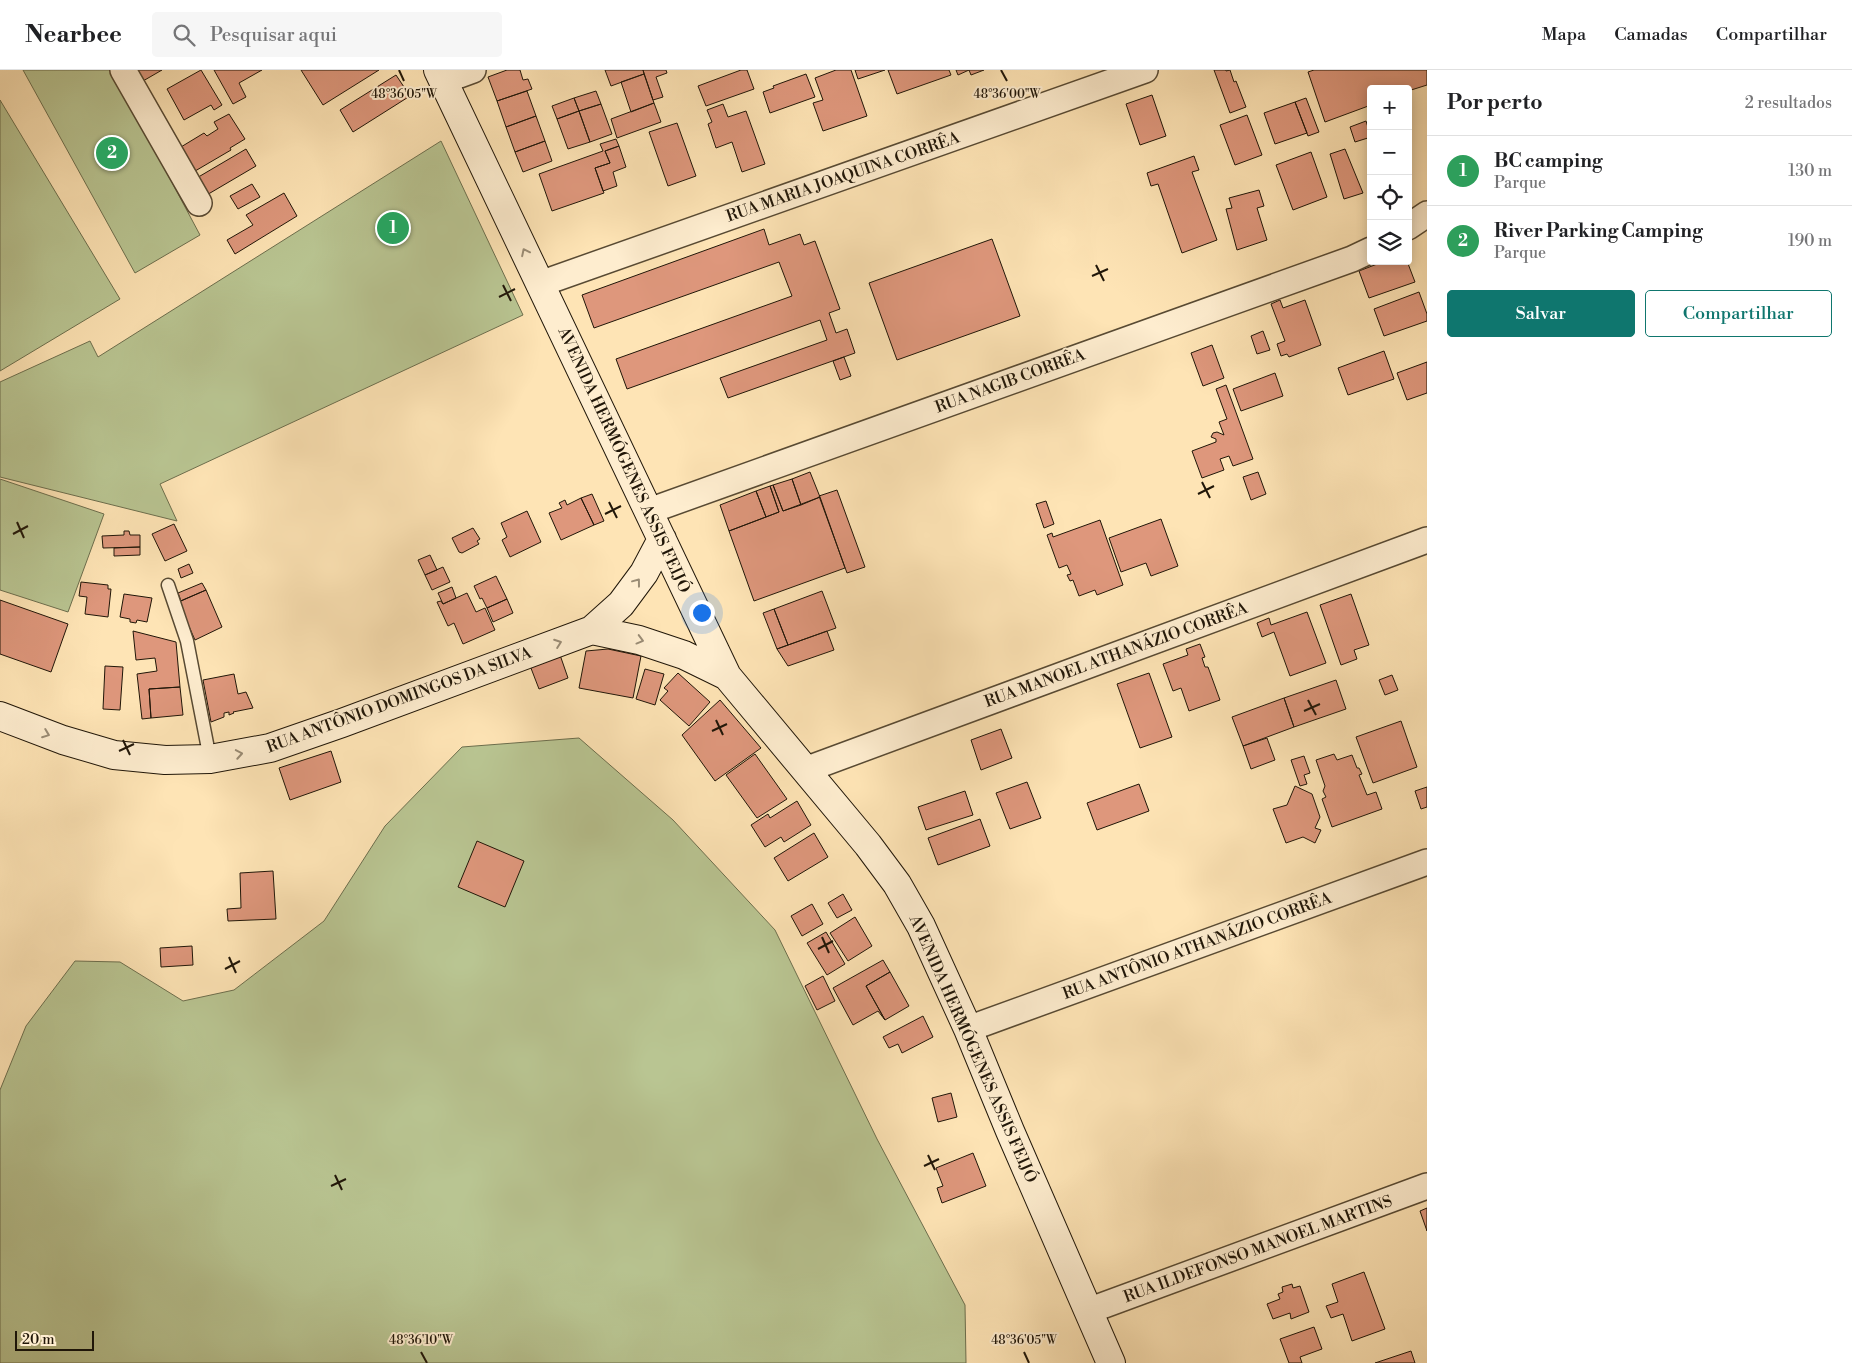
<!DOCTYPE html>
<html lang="pt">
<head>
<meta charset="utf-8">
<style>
	body { margin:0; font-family:"Libre Bodoni",serif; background:#f6f6f6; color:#202124 }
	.controls { position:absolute; right:15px; top:15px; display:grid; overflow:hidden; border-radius:5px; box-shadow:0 2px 12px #0003 }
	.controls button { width:45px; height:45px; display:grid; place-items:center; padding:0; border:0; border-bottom:1px solid #e0e0e0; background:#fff; color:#202124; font:25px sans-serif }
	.scale { position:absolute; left:15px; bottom:12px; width:79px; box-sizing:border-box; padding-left:5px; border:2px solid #201608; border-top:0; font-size:14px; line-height:18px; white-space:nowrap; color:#201608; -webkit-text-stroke:4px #feedcf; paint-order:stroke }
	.you { position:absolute; left:701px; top:542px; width:18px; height:18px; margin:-12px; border:4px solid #fff; border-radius:50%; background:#1a73e8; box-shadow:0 0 0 8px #1a73e833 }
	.badge { display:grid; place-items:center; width:32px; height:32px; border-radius:50%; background:#0f766e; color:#fff; font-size:16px; font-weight:700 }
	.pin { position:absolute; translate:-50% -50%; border:2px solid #fff; box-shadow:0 1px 5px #0006 }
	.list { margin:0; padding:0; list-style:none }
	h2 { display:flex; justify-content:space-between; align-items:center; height:65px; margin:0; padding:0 20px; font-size:21px }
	h2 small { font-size:16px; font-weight:400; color:#757577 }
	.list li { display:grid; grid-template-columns:32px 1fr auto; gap:15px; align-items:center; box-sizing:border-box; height:70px; padding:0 20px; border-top:1px solid #e0e0e0 }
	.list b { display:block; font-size:19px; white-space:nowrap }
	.list p { margin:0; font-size:16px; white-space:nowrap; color:#757577 }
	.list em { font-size:16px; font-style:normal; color:#757577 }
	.actions { display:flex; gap:10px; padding:15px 20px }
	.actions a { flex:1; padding:11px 0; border:1px solid #0f766e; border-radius:5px; text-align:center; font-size:18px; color:#0f766e }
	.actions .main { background:#0f766e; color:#fff }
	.icon { flex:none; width:28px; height:28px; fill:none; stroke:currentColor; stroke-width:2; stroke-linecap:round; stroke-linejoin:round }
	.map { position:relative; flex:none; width:1427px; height:1293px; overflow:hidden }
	header { display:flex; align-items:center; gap:30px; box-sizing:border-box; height:70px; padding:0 25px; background:#fff; border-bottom:1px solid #e0e0e0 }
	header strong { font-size:24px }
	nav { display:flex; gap:28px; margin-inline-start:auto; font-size:18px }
	.search { width:350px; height:45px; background:#f6f6f6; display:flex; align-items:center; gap:12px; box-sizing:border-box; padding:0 18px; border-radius:5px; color:#757577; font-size:19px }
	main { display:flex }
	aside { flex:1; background:#fff }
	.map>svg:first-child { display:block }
	.green { fill:#b9c592; stroke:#6c6e4d }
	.building { fill:#de977c; stroke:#201608 }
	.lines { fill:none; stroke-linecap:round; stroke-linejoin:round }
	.service-casing { stroke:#584a33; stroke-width:15 }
	.minor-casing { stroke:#584a33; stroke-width:28 }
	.secondary-casing { stroke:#201608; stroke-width:30 }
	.service { stroke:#feedcf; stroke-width:12 }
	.minor { stroke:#feedcf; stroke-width:25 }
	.secondary { stroke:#feedcf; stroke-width:28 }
	.oneway { stroke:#9a8c75 }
	.ticks { fill:none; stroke:#201608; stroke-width:2 }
	.labels { text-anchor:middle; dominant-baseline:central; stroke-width:4; stroke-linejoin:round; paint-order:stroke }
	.street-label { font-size:16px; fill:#201608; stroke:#feedcf }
	.ticks-label { font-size:12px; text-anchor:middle; fill:#201608; stroke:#feedcf; stroke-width:4; stroke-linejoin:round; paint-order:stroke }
</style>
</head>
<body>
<header>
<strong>Nearbee</strong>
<div class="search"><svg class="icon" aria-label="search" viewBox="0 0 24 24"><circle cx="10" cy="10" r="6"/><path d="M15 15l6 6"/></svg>Pesquisar aqui</div>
<nav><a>Mapa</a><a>Camadas</a><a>Compartilhar</a></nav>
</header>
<main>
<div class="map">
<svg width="1427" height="1293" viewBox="0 0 1427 1293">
	<rect width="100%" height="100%" fill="#fee4b5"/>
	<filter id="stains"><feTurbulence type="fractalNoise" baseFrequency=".004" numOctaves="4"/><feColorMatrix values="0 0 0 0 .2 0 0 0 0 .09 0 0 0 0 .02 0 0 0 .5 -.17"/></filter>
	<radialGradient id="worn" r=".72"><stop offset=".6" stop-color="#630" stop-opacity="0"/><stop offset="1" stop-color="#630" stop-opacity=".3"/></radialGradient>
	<path class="green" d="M23,0H112L200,165L135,203Z
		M0,30L120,229L0,301Z
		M441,71L523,245L160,414L177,451L0,407V312L90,271L98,287Z
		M0,409L104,444L68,542L0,520Z
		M579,668L673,750L775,860L877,1069L965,1235L966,1293H0V1020L26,956L75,891L120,892L183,931L234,920L324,851L385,756L462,677Z"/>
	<path class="building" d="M137,0H162L143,11Z
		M201,0L222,35L214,40L211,35L184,50L167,19Z
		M214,0H262L239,13L246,27L233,34Z
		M301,0H379L323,35Z
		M507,0H520L523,10L528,9L532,19L497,31L488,7Z
		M605,0H643L644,4L611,16Z
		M643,0H666L667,3L656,7L663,27L653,30Z
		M741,0H747L754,19L706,36L698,16Z
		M836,0H851L867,46L823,61L813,33L823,30L815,8Z
		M855,0H885L858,9Z
		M888,0H949L951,5L897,24Z
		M956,0H984L971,5L969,0L958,5Z
		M1214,0H1226V1L1230,0L1234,12L1236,11L1246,37L1230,43Z
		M1314,0H1427V15L1408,21V19H1371V35L1325,52L1308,2Z
		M644,4L654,33L631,42L621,12Z
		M806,4L815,27L770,43L763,22L774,18L773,16Z
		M396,5L410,26L353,62L340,40Z
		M527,21L536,46L506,57L497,31Z
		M596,21L601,34L579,41L574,28Z
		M1152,25L1166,66L1140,75L1126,34Z
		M574,28L579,41L557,49L552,36Z
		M1306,28L1319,62L1308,66L1295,32Z
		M1295,32L1307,63L1275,74L1264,43Z
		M654,33L661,52L617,68L611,49Z
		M601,34L612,64L590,72L579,41Z
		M723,34L728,47L746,41L765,94L742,102L732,72L716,78L708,54L712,52L707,40Z
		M579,41L590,72L568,79L557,49Z
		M229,44L245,69L230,78L231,80L190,104L176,80L204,63L207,66L218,59L214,52Z
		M1247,45L1262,85L1235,95L1220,55Z
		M536,46L545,71L515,82L506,57Z
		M1366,51L1371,67L1355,72L1350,57Z
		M677,53L696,106L668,116L649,62Z
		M616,69L619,76L605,81L610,93L595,98L604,123L552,141L539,104L603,81L600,74Z
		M545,71L552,91L523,102L515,82Z
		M619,76L626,97L613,102L617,116L603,121L595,98L610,93L605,81Z
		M246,79L256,96L205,126L195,109Z
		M1345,79L1363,123L1344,129L1330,84Z
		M1311,82L1327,127L1293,140L1276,95Z
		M1194,86L1199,100L1192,102L1217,170L1182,183L1158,114L1151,116L1147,103Z
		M252,114L260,127L238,139L230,126Z
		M1259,120L1264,136L1257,138L1267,170L1237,180L1226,139L1232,138L1229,128Z
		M284,123L297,146L235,184L227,170L253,155L246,145Z
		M764,159L769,175L800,164L804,175L815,171L840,239L829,243L836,263L847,259L855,283L728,328L720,308L827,270L820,250L627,319L616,289L792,226L779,192L594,258L582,225Z
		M992,169L1020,246L897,290L869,213Z
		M1385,191H1407L1415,212L1369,228L1359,201Z
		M1419,222L1427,244V251L1384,266L1374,239Z
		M1280,230L1283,238L1305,230L1321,275L1289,287L1287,284L1281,286L1277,274L1285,271L1271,234Z
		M1263,261L1270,280L1257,284L1251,266Z
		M1212,275L1224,308L1203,316L1191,283Z
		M1384,281L1394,309L1348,325L1338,298Z
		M844,287L851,306L840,310L833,291Z
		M1427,292V323L1407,330L1397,303Z
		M1275,303L1283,326L1241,341L1233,319Z
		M1226,315L1253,389L1233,396L1229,386L1220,389L1224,400L1202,408L1192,381L1216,372V369L1211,367L1213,363L1217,362L1224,365L1219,352L1227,349L1216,319Z
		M810,402L820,427L801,435L792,409Z
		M1258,402L1266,424L1251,430L1243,407Z
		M792,409L801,435L783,441L773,415Z
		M773,415L783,441L820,427L845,498L754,531L729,461L779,442L770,416Z
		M770,416L779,442L766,447L756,421Z
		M837,420L865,497L847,503L819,426Z
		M756,421L766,447L729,461L720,435Z
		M592,424L604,451L594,455L581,428Z
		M581,428L594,455L561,470L549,443L562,438L559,433L565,430L567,435Z
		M1046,431L1054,454L1044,458L1036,434Z
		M527,441L541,472L510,487L502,470L507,467L501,453Z
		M1161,449L1178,496L1151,506L1146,493L1121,502L1109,468Z
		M1100,450L1123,515L1097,525L1095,520L1079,526L1073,510L1070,511L1067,505L1071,504L1067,495L1059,498L1047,465L1052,463L1053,467Z
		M174,454L187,481L165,491L152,464Z
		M473,458L480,469L477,471L479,474L462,483L459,482L452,468Z
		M124,461H129L130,465H140V477L103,478L102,466L124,465Z
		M140,477V485L114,486V478Z
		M430,485L437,500L425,505L418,490Z
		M189,494L193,503L181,508L178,499Z
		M443,497L450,512L432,520L425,505Z
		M496,506L507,529L487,538L482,528L480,529L474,516Z
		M81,512L108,515V519H111L108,547L85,544L87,527L79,526Z
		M202,513L206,520L181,531L178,523Z
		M452,517L456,528L443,534L438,523Z
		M206,520L222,557L195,570L178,532Z
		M822,521L836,558L788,575L774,539Z
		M467,523L476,542L485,538L495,560L463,574L454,553L448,556L437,532L441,531L443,534Z
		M124,524L152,528L147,552L137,550L136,553L130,552V549L120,547Z
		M1351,524L1369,575L1354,580L1357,589L1341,595L1320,535Z
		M507,529L513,543L493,552L487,538Z
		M0,530L68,554L51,602L0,584Z
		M774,539L788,575L777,579L763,543Z
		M1307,542L1326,593L1290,606L1274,562L1262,567L1257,553L1269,548L1271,555Z
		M133,561L176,572L180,617L149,619L151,648L142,649L137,604L157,601L155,588L136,590Z
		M827,561L834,580L788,596L777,579Z
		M1200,574L1205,587L1202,588L1205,597H1208L1220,630L1189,641L1181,618L1173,621L1163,594L1188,585L1186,579Z
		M608,579L641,586L633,628L579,618L586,581Z
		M559,582L568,608L539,619L529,593Z
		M105,596L123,597L120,640L103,639Z
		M645,599L664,604L655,635L636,629Z
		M678,603L710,632L689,656L660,630L668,621L664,618Z
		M1149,603L1172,667L1140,678L1117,614Z
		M234,604L238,624L246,622L253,638L233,642L234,643L229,645V642L224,643V647L211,652L203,610Z
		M1392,605L1398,620L1385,625L1379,610Z
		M1336,610L1346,639L1294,657L1284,628Z
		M180,617L183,645L151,648L149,619Z
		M1284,628L1294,657L1243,676L1232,647Z
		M720,630L761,678L715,711L682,665Z
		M1401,651L1417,697L1373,713L1356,667Z
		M1001,659L1012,688L981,700L971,670Z
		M1267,668L1275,690L1251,699L1243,676Z
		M331,681L341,712L290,730L279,698Z
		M755,684L787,729L757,748L726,705Z
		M1334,684L1337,690L1352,685L1357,698H1359L1362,704L1359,705L1367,725L1376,722L1382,739L1332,757L1322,729L1326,727L1323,721L1325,716L1316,690Z
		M1304,686L1310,703L1304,705L1307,714L1300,716L1291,690Z
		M1027,712L1041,748L1010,759L996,723Z
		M1139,714L1149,741L1097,760L1087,733Z
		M1295,716L1312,724L1320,747L1315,758L1321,760L1315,773L1303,767L1286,773L1273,739L1287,735Z
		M1427,717V737L1421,739L1415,721Z
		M965,721L973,745L926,760L918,737Z
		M797,731L811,755L784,772L781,767L765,777L751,755L768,744L770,748Z
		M980,749L990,776L938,795L928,768Z
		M814,763L828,787L788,811L774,788Z
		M477,771L524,791L505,837L458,817Z
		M273,801L276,849L228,851L227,839L241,838L240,803Z
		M843,824L852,840L837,848L828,833Z
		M812,834L823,854L802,866L791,846Z
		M855,847L872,876L848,891L830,863Z
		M826,862L845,894L827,905L807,873Z
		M192,876L193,895L161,897L160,878Z
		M883,890L890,902L866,916L885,950L878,941L853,955L833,918Z
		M890,902L909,936L885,950L866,916Z
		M823,906L835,931L817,940L805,916Z
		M923,946L933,967L902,983L898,974L889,978L883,967Z
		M951,1023L957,1047L938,1052L932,1028Z
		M973,1083L986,1116L942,1133L937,1118L943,1116L936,1098Z
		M1427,1138V1161L1420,1141Z
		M1364,1202L1385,1259L1352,1271L1343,1244L1331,1248L1326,1236L1338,1232L1332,1214Z
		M1292,1214L1293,1218L1300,1216L1309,1242L1291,1249L1290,1243L1273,1249L1267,1234L1280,1229L1278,1224L1283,1222L1282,1217Z
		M1314,1257L1322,1279L1300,1287L1302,1293H1289L1280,1269Z
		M1411,1281L1415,1293H1375Z"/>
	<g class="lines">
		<g class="service-casing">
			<path id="service" d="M168,515L187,571L210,689"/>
		</g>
		<g class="minor-casing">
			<path id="minor" d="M123,0L199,133
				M443,11L473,0
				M1408,157L1427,144
				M540,214L1145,0
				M649,441L1352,189L1371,180
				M805,700L1427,470
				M968,959L1427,792
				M1088,1241L1427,1116"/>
		</g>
		<g class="secondary-casing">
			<path id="secondary" d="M438,0L727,606L868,775L897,814L921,856L968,959L1010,1061L1111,1293
				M592,560L639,570L684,585L727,606
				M0,646L63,670L114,685L165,690L210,689L270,678L342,653L592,560L621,534L644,503L662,469"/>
		</g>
		<use href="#service" class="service"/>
		<use href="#minor" class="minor"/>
		<use href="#secondary" class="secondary"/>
	</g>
	<defs><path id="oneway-chevron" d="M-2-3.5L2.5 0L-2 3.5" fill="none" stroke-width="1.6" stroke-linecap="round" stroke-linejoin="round" transform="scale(1.25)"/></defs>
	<g class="oneway">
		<use href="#oneway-chevron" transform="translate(525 182) rotate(-116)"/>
		<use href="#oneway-chevron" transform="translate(637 512) rotate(-53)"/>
		<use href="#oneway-chevron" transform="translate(640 570) rotate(15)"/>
		<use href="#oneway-chevron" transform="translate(558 573) rotate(-20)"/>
		<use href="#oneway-chevron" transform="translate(46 664) rotate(21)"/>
		<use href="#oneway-chevron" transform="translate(239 684) rotate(-10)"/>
	</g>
	<path class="ticks" d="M399,0L404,11M1001,0L1007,11M1096,195L1104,211M1092,206L1108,199M503,215L511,231M499,227L515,219M1202,412L1210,428M1198,424L1214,416M609,432L617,448M605,444L621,436M17,452L24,468M13,464L28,456M1308,630L1316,645M1304,641L1320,634M716,650L723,665M712,661L727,654M123,670L130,685M119,681L134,674M822,867L829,883M818,879L833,871M229,887L236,903M225,899L240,891M928,1085L935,1100M924,1096L939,1089M335,1105L342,1120M331,1116L346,1109M421,1282L427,1293M1024,1282L1029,1293"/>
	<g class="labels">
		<g class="street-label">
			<text transform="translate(843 107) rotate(-19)">RUA MARIA JOAQUINA CORRÊA</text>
			<text transform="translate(1010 311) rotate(-20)">RUA NAGIB CORRÊA</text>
			<text transform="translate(624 390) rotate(65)">AVENIDA HERMÓGENES ASSIS FEIJÓ</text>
			<text transform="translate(1116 585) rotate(-20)">RUA MANOEL ATHANÁZIO CORRÊA</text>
			<text transform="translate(399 630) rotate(-20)">RUA ANTÔNIO DOMINGOS DA SILVA</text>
			<text transform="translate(1197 876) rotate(-20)">RUA ANTÔNIO ATHANÁZIO CORRÊA</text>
			<text transform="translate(973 979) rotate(66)">AVENIDA HERMÓGENES ASSIS FEIJÓ</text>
			<text transform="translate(1258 1179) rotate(-20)">RUA ILDEFONSO MANOEL MARTINS</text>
		</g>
	</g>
	<g class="ticks-label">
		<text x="1007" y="28">48°36'00"W</text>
		<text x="404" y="28">48°36'05"W</text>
		<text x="421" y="1274">48°36'10"W</text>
		<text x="1024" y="1274">48°36'05"W</text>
	</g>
	<rect width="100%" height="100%" filter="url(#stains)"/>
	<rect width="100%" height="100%" fill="url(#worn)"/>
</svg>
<div class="controls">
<button>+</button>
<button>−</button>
<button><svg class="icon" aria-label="locate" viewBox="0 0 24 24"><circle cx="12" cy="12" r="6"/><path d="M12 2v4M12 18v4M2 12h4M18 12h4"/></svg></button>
<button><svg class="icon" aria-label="layers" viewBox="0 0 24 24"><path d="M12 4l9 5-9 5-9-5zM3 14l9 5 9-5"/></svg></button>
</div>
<div class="scale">20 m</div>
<div class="you"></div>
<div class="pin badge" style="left:393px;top:158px;background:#2e9e5b">1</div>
<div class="pin badge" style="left:112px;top:83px;background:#2e9e5b">2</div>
</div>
<aside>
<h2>Por perto<small>2 resultados</small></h2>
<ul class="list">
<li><span class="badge" style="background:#2e9e5b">1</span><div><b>BC camping</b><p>Parque</p></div><em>130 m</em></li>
<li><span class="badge" style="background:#2e9e5b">2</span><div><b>River Parking Camping</b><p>Parque</p></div><em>190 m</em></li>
</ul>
<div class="actions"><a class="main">Salvar</a><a>Compartilhar</a></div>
</aside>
</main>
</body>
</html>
